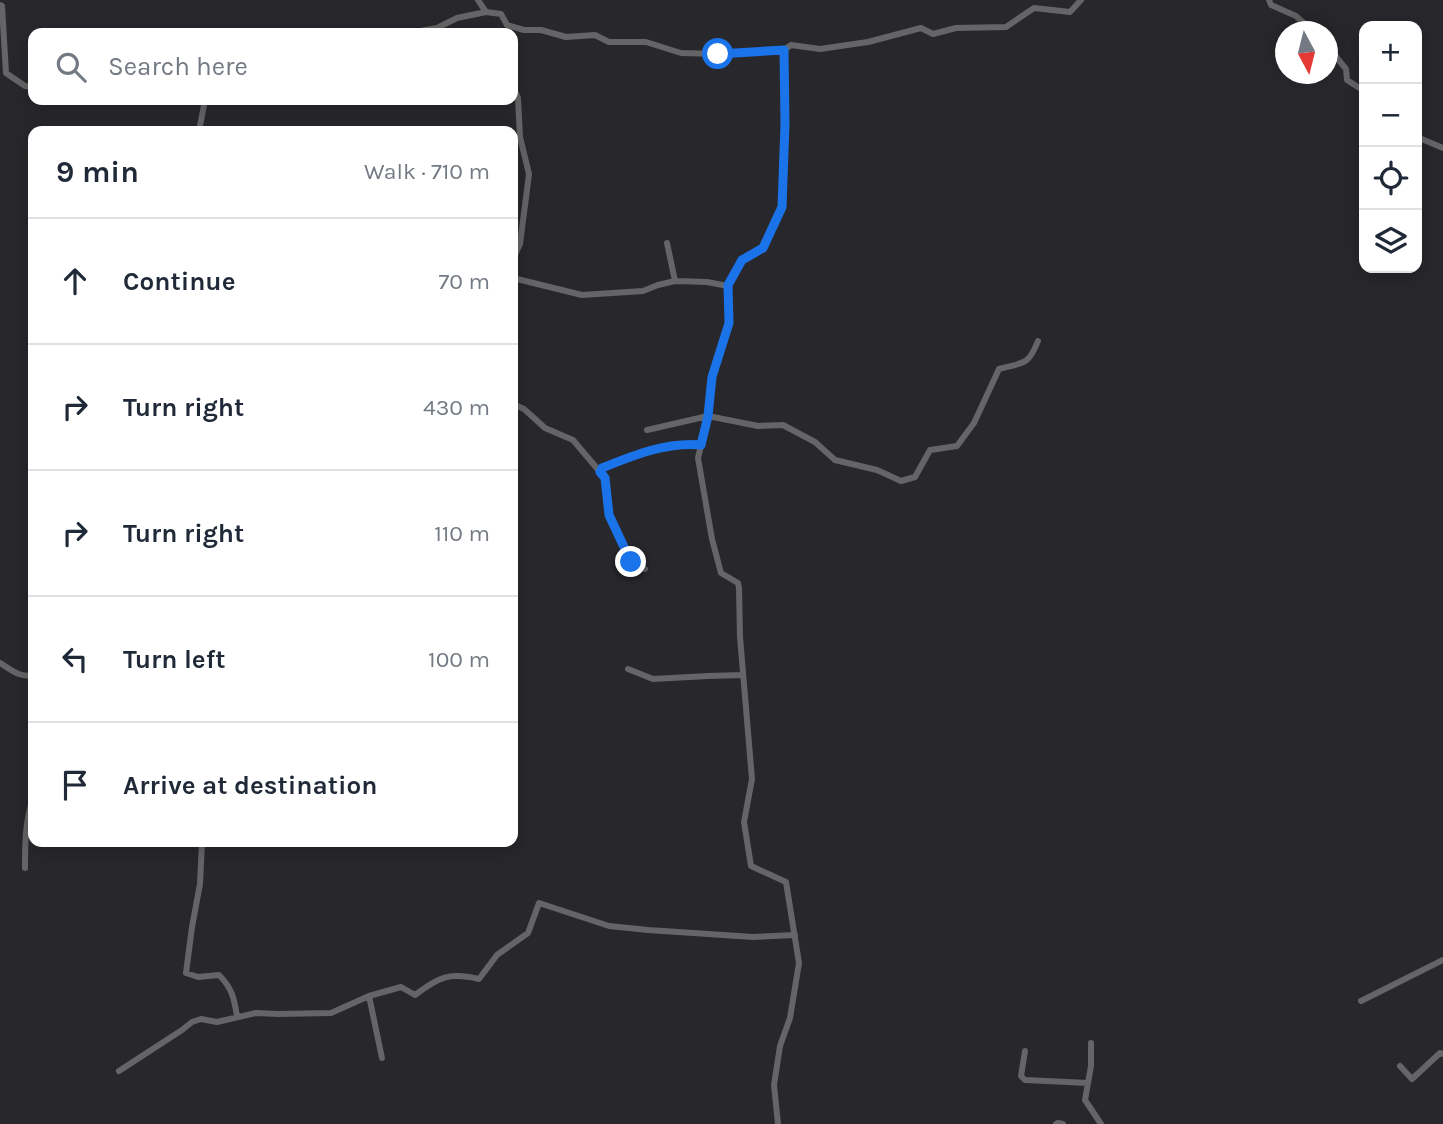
<!DOCTYPE html>
<html lang="en">
<head>
<meta charset="utf-8">
<style>
	body { margin:0; font-family:Karla,sans-serif; background:#f2f2f3; color:#1f2937 }
	.controls { position:absolute; right:21px; top:21px; display:grid; overflow:hidden; border-radius:14px; box-shadow:0 4px 18px #0003 }
	.controls button { width:63px; height:63px; display:grid; place-items:center; padding:0; border:0; border-bottom:2px solid #e0e1e3; background:#fff; color:#1f2937; font:35px sans-serif }
	.compass { position:absolute; left:1275px; top:21px; width:63px; height:63px; border-radius:50%; background:#fff; box-shadow:0 4px 18px #0003; rotate:173deg }
	.stop { position:absolute; width:21px; height:21px; margin:-16px; border:5px solid #1a73e8; border-radius:50%; background:#fff }
	.stop.end { background:#1a73e8; border-color:#fff; box-shadow:0 2px 7px #0008 }
	.list { margin:0; padding:0; list-style:none }
	h2 { display:flex; justify-content:space-between; align-items:center; height:91px; margin:0; padding:0 28px; font-size:30px }
	h2 small { font-size:23px; font-weight:400; color:#747a83 }
	.list li { display:grid; grid-template-columns:46px 1fr auto; gap:21px; align-items:center; box-sizing:border-box; height:126px; padding:0 28px; border-top:2px solid #e0e1e3 }
	.list b { display:block; font-size:26px; white-space:nowrap }
	.list em { font-size:23px; font-style:normal; color:#747a83 }
	.icon { flex:none; width:38px; height:38px; fill:none; stroke:currentColor; stroke-width:2; stroke-linecap:round; stroke-linejoin:round }
	.map { position:relative; flex:none; width:1443px; height:1124px; overflow:hidden }
	.search { position:absolute; background:#fff; box-shadow:0 4px 18px #0003; left:28px; top:28px; width:490px; height:77px; display:flex; align-items:center; gap:18px; box-sizing:border-box; padding:0 24px; border-radius:14px; color:#747a83; font-size:26px }
	.panel { position:absolute; background:#fff; box-shadow:0 4px 18px #0003; left:28px; top:126px; width:490px; height:721px; border-radius:14px }
	.map>svg:first-child { display:block }
	.lines { fill:none; stroke-linecap:round; stroke-linejoin:round }
	.minor { stroke:#656567; stroke-width:6 }
	.route { stroke:#1a73e8; stroke-width:9 }
</style>
</head>
<body>
<div class="map">
<svg width="1443" height="1124" viewBox="0 0 1443 1124">
	<rect width="100%" height="100%" fill="#28282c"/>
	<g class="lines">
		<path class="minor" d="M478,0L486,12
			M1269,0L1271,5L1296,16L1314,32
			M0,5L2,6L6,73L25,86L33,87
			M409,33L437,28L457,18L486,12L501,14L507,25L524,30H541L566,37L595,35L609,42H646L681,53L718,54L784,50L785,124L783,145L782,207L763,248L742,260L728,285L729,323L712,377L708,416L698,458L712,539L721,573L738,583L739,588L740,637L752,779L744,822L751,866L786,882L799,963L790,1018L780,1046L774,1085L778,1124
			M1328,47L1346,69L1347,80L1364,91
			M784,50L791,45L820,49L868,42L921,28L933,34L956,28L1006,27L1034,8L1070,12L1081,0
			M513,87L518,98L520,137L529,174L520,244L513,259
			M199,131L205,100
			M1417,137L1443,148
			M667,243L675,281
			M513,278L582,295L643,291L658,285L675,281L707,282L728,286
			M513,404L524,409L545,428L573,440L595,466L605,478L609,515L631,562L645,569
			M647,430L708,416L758,426L783,425L815,442L835,460L877,470L901,481L915,477L930,450L957,446L974,423L999,369C1024,362 1028,366 1038,341
			M600,472L602,468C634,455 666,443 701,445
			M0,663C11,670 20,678 33,675
			M628,669L653,679L708,676L743,675
			M202,842L200,884L192,927L186,973L198,977L219,975C232,988 234,998 237,1016
			M25,868C25,846 25,820 33,799
			M1361,1001L1443,960
			M1025,1051L1021,1076L1025,1080L1088,1083L1085,1100L1101,1124
			M382,1058L369,996L401,987L415,995C439,977 449,972 479,979L497,955L528,933L539,903L609,926L648,930L753,937L795,935
			M1400,1066L1412,1079L1440,1053L1443,1054
			M119,1071L182,1030L192,1022L201,1019L217,1022L256,1013L278,1014L331,1013L369,996
			M1088,1083L1091,1066V1043
			M1056,1124L1058,1123L1063,1124"/>
	</g>
	<g class="lines">
		<path class="route" d="M631,562L609,515L605,478L600,472L602,468C634,455 666,442 701,445L708,416L712,377L729,323L728,285L742,260L763,248L782,207L785,124L784,50L718,54"/>
	</g>
</svg>
<div class="controls">
<button>+</button>
<button>−</button>
<button><svg class="icon" aria-label="locate" viewBox="0 0 24 24"><circle cx="12" cy="12" r="6"/><path d="M12 2v4M12 18v4M2 12h4M18 12h4"/></svg></button>
<button><svg class="icon" aria-label="layers" viewBox="0 0 24 24"><path d="M12 4l9 5-9 5-9-5zM3 14l9 5 9-5"/></svg></button>
</div>
<svg class="compass" viewBox="-18 -18 36 36"><path d="M0-13l5 13h-10z" fill="#e53935"/><path d="M0 13l5-13h-10z" fill="#747a83"/></svg>
<div class="stop" style="left:718px;top:54px"></div>
<div class="stop end" style="left:631px;top:562px"></div>
<div class="search"><svg class="icon" aria-label="search" viewBox="0 0 24 24"><circle cx="10" cy="10" r="6"/><path d="M15 15l6 6"/></svg>Search here</div>
<section class="panel">
<h2>9 min<small>Walk · 710 m</small></h2>
<ul class="list">
<li><svg class="icon" aria-label="ahead" viewBox="0 0 24 24"><path d="M12 20V5M6 11l6-6 6 6"/></svg><div><b>Continue</b></div><em>70 m</em></li>
<li><svg class="icon" aria-label="right" viewBox="0 0 24 24"><path d="M7 20v-9h11M14 6l5 5-5 5"/></svg><div><b>Turn right</b></div><em>430 m</em></li>
<li><svg class="icon" aria-label="right" viewBox="0 0 24 24"><path d="M7 20v-9h11M14 6l5 5-5 5"/></svg><div><b>Turn right</b></div><em>110 m</em></li>
<li><svg class="icon" aria-label="left" viewBox="0 0 24 24"><path d="M17 20v-9H6M10 6l-5 5 5 5"/></svg><div><b>Turn left</b></div><em>100 m</em></li>
<li><svg class="icon" aria-label="arrive" viewBox="0 0 24 24"><path d="M6 21V4h12l-3 4 3 4H6"/></svg><div><b>Arrive at destination</b></div></li>
</ul>
</section>
</div>
</body>
</html>
